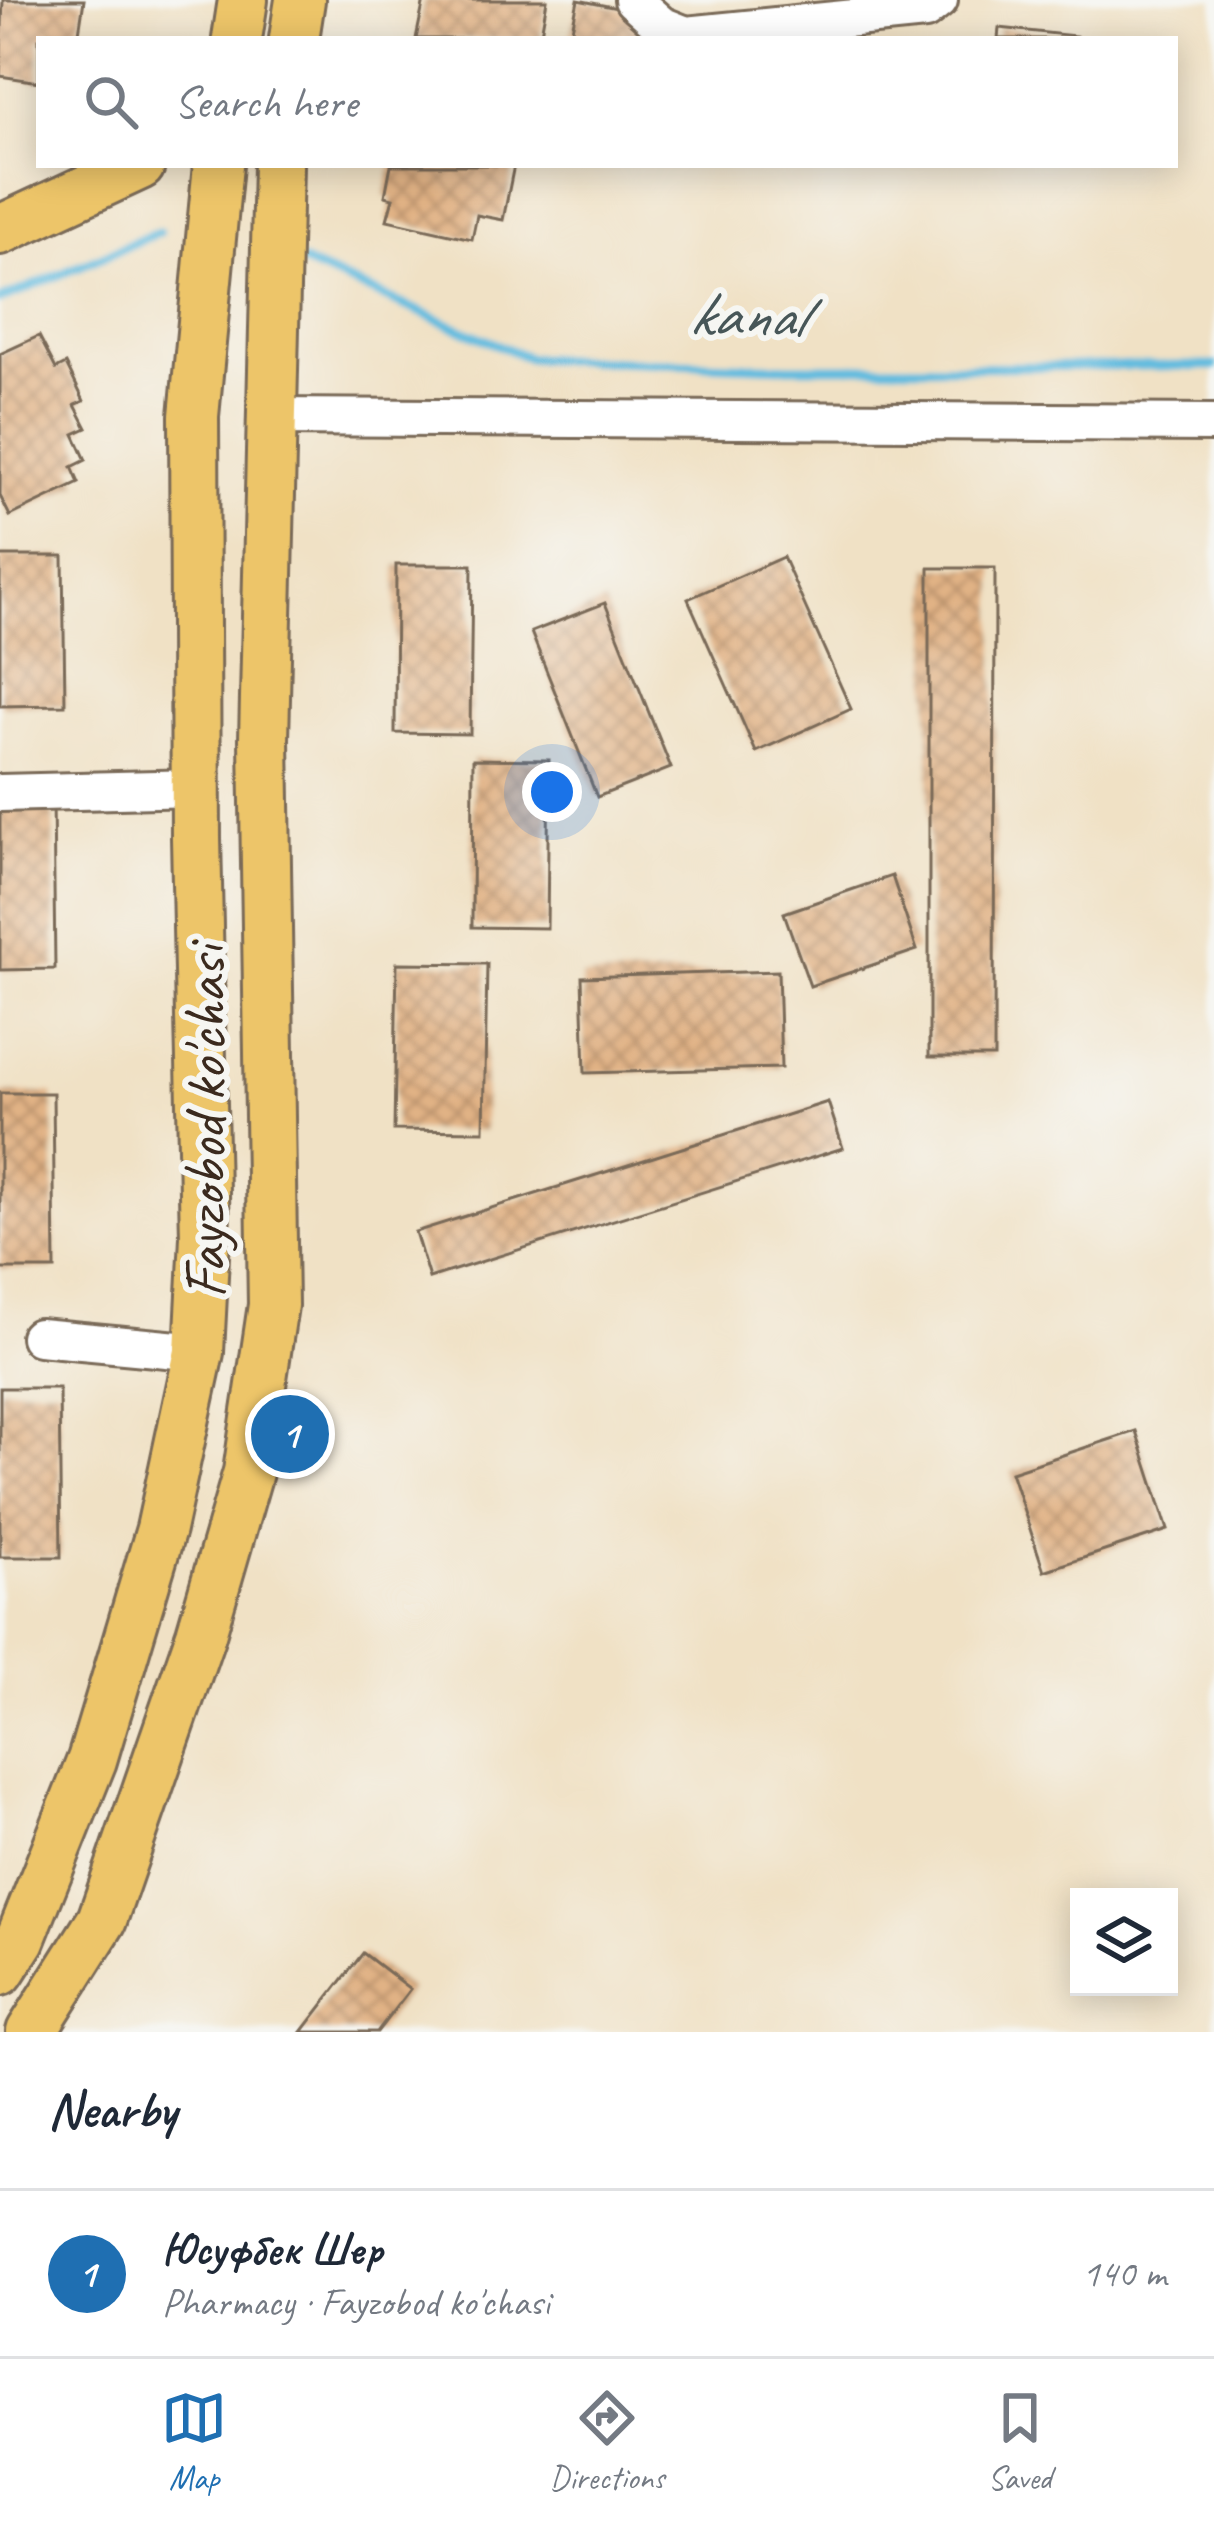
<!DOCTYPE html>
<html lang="en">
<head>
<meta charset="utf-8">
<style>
	body { margin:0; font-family:Caveat,sans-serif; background:#f2f2f3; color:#1f2937 }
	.controls { position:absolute; right:36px; bottom:36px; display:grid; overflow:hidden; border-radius:0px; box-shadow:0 6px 30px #0003 }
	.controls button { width:108px; height:108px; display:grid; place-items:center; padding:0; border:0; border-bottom:3px solid #e0e1e3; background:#fff; color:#1f2937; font:60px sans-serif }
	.you { position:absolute; left:552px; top:792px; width:42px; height:42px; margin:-30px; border:9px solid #fff; border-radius:50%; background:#1a73e8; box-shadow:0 0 0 18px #1a73e833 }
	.badge { display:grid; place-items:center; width:78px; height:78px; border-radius:50%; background:#1f6fb2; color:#fff; font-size:39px; font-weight:700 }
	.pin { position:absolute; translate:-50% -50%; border:6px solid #fff; box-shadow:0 3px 12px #0006 }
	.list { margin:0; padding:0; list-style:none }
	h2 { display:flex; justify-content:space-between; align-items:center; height:156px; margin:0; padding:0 48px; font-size:51px }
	h2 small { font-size:39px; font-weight:400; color:#747a83 }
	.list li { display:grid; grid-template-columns:78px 1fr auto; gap:36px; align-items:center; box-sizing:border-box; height:168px; padding:0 48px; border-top:3px solid #e0e1e3 }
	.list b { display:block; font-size:45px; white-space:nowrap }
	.list p { margin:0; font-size:39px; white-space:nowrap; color:#747a83 }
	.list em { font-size:39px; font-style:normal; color:#747a83 }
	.icon { flex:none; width:66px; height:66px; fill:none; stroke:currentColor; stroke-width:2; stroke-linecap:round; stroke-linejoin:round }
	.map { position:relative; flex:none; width:1214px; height:2032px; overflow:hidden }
	.search { position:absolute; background:#fff; box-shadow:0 6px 30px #0003; left:36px; right:36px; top:36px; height:132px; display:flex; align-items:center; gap:30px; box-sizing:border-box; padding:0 42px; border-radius:0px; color:#747a83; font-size:45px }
	.sheet { height:324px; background:#fff }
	nav { display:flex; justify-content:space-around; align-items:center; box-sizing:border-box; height:168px; border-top:3px solid #e0e1e3; background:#fff; font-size:33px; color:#747a83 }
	nav a { display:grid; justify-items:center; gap:6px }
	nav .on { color:#1f6fb2 }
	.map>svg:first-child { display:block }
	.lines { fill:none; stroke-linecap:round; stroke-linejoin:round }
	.stream { stroke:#62bcdf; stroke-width:9 }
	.building { fill:url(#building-cross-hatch) }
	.minor-casing { stroke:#7a6a58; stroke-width:42 }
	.major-casing { stroke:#7a6a58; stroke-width:54 }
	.minor { stroke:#fff; stroke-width:36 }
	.major { stroke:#edc569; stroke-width:48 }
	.labels { text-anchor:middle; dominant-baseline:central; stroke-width:12; stroke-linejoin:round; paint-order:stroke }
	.street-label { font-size:60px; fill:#3b2a1e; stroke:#f6f6f2 }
	.water-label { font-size:63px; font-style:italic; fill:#475658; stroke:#f6f6f2 }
</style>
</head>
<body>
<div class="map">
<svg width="1214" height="2032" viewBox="0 0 1214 2032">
	<defs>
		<pattern id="building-cross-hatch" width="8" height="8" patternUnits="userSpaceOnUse" patternTransform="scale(3)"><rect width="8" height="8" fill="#e1b285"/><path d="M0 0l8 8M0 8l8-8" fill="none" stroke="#b8916c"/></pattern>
	</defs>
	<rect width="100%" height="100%" fill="#f6f6f2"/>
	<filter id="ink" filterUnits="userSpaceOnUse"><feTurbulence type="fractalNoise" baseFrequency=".00833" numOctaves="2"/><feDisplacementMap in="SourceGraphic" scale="24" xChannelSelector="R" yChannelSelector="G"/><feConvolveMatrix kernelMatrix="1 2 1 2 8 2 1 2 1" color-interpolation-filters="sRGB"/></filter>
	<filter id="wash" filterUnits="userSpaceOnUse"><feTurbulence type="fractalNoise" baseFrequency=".004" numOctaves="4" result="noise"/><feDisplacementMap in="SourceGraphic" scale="48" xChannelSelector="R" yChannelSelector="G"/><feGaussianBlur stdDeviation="2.7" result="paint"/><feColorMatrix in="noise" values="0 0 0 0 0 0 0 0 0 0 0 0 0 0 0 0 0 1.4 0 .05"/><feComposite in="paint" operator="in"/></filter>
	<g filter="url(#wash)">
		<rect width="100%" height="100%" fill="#f0e1c5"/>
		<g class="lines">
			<path class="stream" d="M297,260L529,358L789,367L1214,366
				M0,300L159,232"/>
		</g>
		<g id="blocks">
			<path class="building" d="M3,0H84L78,39H39V82L0,76Z
				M424,0H547L540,39H416Z
				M578,0L758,37V39H570Z
				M999,28L1076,36V39H998Z
				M391,165H514L503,220L477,215L472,239L387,220L393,198L385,196Z
				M39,336L56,369L66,364L84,401L75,405L87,428L74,434L86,460L72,467L79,483L10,516L0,496V354Z
				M0,556H63L65,705L0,706Z
				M783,557L851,709L756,752L688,599Z
				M396,565H472L470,734L395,733Z
				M929,568H995L994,1057H929Z
				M605,603L671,768L597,797L531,632Z
				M473,759L549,760L547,928L472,927Z
				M53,798L55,969L0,970V799Z
				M892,876L917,950L810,986L784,913Z
				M397,963L487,964L484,1131L394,1130Z
				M778,971L781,1068L585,1073L582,977Z
				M0,1093H53L55,1269H0Z
				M828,1102L843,1148L429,1278L415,1232Z
				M0,1388H59L61,1557H0Z
				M1136,1431L1168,1530L1044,1571L1011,1472Z
				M363,1953L410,1989L377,2032H302Z"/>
		</g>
	</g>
	<g filter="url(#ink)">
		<use href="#blocks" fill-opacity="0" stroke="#7a6a58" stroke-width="3"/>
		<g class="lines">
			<g class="minor-casing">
				<path id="minor" d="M633,0L661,25L686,35L925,11L939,0
					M270,417L1214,423
					M0,793L196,788
					M39,1337L199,1352"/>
			</g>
			<g class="major-casing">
				<path id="major" d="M237,39L243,0
					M294,39L300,0
					M0,230L140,165
					M0,1971L20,1940L92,1760L161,1529L199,1352L205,1237L196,838L194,416L218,165
					M31,2032L102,1920L201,1634L248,1472L273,1305L264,739L278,165"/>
			</g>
			<use href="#minor" class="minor"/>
			<use href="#major" class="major"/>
		</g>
	</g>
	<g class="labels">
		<g class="street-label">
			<text transform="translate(205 1122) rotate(-90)">Fayzobod ko'chasi</text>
		</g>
		<g class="water-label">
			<text transform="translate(746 315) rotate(1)">kanal</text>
		</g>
	</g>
</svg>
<div class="controls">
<button><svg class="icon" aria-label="layers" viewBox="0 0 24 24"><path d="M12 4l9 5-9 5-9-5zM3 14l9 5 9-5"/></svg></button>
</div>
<div class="you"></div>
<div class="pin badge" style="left:290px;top:1434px">1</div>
<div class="search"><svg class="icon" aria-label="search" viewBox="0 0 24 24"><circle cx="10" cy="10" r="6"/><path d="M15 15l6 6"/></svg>Search here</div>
</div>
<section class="sheet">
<h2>Nearby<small></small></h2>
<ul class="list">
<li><span class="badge">1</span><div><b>Юсуфбек Шер</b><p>Pharmacy · Fayzobod ko'chasi</p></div><em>140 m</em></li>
</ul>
</section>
<nav>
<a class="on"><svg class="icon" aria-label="map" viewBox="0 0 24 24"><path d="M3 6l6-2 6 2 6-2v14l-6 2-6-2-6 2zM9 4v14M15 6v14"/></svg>Map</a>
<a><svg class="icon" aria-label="directions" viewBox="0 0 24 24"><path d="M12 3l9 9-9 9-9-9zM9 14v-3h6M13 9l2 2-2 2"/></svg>Directions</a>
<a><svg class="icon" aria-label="saved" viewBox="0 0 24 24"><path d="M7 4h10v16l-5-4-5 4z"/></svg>Saved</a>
</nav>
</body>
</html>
